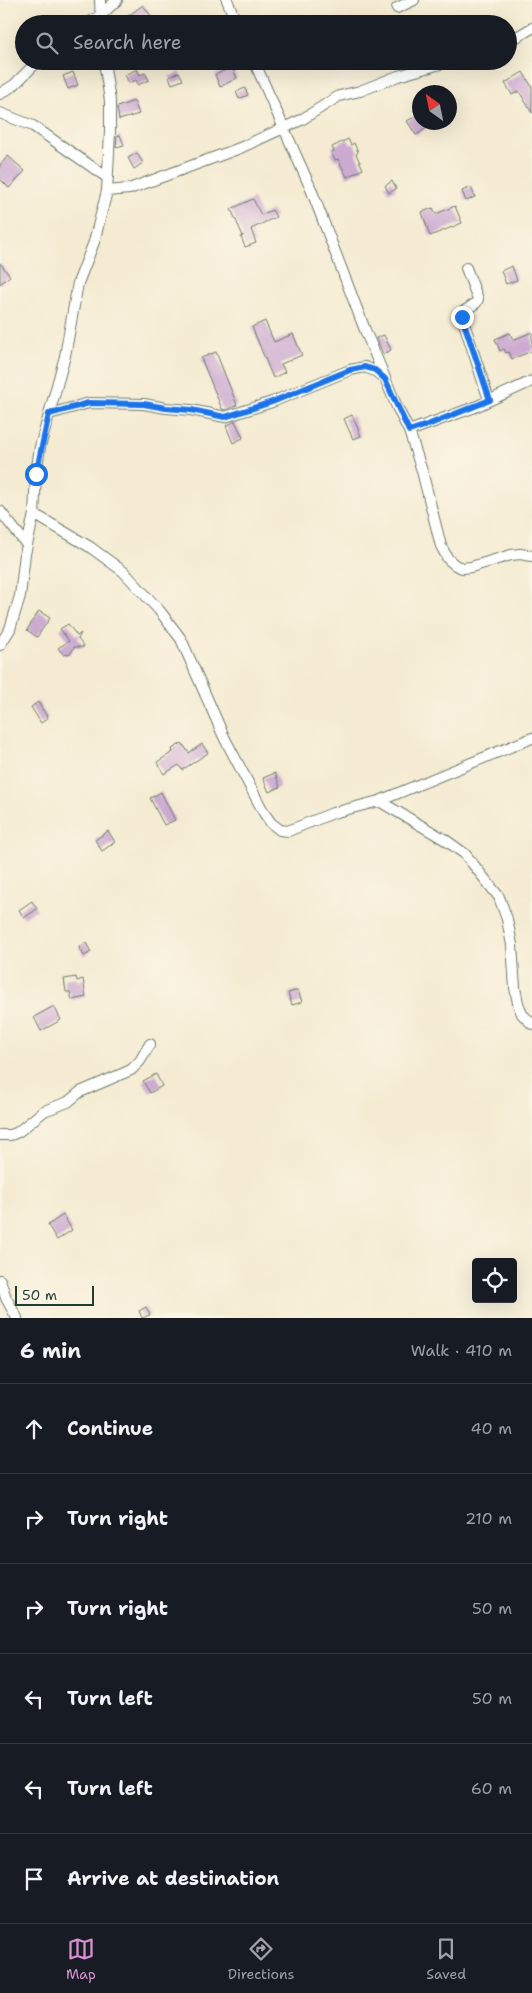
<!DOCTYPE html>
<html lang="en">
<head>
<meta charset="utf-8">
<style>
	body { margin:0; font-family:"Shantell Sans",sans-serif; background:#20242c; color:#f1f3f6 }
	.controls { position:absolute; right:15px; bottom:15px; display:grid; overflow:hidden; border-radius:5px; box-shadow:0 5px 20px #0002 }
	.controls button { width:45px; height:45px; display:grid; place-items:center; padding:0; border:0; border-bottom:1px solid #363941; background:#171b24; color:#f1f3f6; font:25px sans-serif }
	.compass { position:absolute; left:412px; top:85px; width:45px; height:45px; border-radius:50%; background:#171b24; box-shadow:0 5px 20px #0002; rotate:327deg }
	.scale { position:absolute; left:15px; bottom:12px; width:79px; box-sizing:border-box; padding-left:5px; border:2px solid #1f3d34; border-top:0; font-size:14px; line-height:18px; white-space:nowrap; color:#1f3d34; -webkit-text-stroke:4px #fcf5e5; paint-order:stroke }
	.stop { position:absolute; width:15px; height:15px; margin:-11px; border:4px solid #1a73e8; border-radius:50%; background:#fff }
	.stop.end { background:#1a73e8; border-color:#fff; box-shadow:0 1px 5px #0008 }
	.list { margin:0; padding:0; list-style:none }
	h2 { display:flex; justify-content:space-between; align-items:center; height:65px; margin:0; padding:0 20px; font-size:21px }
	h2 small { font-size:16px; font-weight:400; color:#9ea1a6 }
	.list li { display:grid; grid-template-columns:32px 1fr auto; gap:15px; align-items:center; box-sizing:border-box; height:90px; padding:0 20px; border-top:1px solid #363941 }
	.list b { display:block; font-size:19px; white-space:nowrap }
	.list em { font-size:16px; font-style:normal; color:#9ea1a6 }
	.icon { flex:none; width:28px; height:28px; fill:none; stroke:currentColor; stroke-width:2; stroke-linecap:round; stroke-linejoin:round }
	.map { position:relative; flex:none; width:532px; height:1318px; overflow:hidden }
	.search { position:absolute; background:#171b24; box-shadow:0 5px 20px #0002; left:15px; right:15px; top:15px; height:55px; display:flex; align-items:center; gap:12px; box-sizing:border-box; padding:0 18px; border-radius:28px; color:#9ea1a6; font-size:19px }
	.sheet { height:605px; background:#171b24 }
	nav { display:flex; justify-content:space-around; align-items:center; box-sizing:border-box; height:70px; border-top:1px solid #363941; background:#171b24; font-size:14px; color:#9ea1a6 }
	nav a { display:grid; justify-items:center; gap:2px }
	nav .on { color:#d690ce }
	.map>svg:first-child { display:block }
	.building { fill:#ccaad1 }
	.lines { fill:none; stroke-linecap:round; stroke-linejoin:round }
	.street-casing { stroke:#6a7a6b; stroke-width:12 }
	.street { stroke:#fff; stroke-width:10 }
	.route { stroke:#1a73e8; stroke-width:6 }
</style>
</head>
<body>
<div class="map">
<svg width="532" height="1318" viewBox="0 0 532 1318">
	<rect width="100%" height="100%" fill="#fcf5e5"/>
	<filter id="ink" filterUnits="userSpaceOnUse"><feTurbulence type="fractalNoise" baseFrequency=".02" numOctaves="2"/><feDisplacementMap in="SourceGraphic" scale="10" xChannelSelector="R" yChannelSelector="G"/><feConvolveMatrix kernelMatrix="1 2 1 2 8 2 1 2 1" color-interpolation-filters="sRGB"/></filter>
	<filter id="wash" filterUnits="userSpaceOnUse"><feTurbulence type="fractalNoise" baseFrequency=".0096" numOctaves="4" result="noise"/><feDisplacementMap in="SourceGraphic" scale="20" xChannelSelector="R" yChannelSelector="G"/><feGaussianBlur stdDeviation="1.12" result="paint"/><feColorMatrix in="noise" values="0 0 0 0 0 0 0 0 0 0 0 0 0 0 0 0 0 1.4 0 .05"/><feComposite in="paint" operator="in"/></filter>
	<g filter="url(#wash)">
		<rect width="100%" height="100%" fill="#f4ebd2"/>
		<g id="blocks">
			<path class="building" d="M143,5L157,24H117Z
				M232,67L237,78L220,87L215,75Z
				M137,69L140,75L145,73L149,80L138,85L136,80L129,83L125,75Z
				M73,72L78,85L68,89L63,76Z
				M179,72L183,80L172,84L169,77Z
				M523,72L532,87V113L519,91L512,95L505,83Z
				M245,88L248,95L239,99L236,92Z
				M134,101L139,114L119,120L117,107Z
				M420,114V122H436L416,135L407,121Z
				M120,135L124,145L116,147L117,136Z
				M348,139L351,145L354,143L358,152L356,154L363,169L347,177L338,159L335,160L331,153L334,151L332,147Z
				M137,153L143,163L134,169L128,158Z
				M8,156L25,171L9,188L0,179V165Z
				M392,181L396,189L389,193L385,186Z
				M471,187L475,197L466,201L462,191Z
				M253,199L261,215L272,210L276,217L251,229L256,243L245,247L241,237L243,236L231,209Z
				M455,206L462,223L430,236L422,212L433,208L436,214Z
				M0,263L10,276L0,284Z
				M512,266L517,280L506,284L501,271Z
				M265,321L274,342L293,334L302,355L281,364L285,372L273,378L252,327Z
				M532,332V351L512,359L509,352L506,353L504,349L500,351L495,339L510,333L513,340Z
				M384,335L391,350L383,354L376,338Z
				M216,352L237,405L225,410L222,409L201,358Z
				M352,415L361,436L353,439L344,419Z
				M235,421L243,438L233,443L226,426Z
				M39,611L50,618L37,637L27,630Z
				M68,624L77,636L81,633L78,639L84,647H74L71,653L64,655L58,648L69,641L60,629Z
				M38,702L48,718L41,723L31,707Z
				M182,743L189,753L202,744L208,753L182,770L179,765L164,774L157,762L173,752L172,749Z
				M275,773L280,787L269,792L263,778Z
				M161,792L175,820L164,825L150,798Z
				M108,831L115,842L102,851L95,840Z
				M32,901L37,909L24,918L19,910Z
				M86,943L91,952L84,956L79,947Z
				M76,977L77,981L83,979L86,997L72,1000L70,992H66L64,979Z
				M298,990L302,1002L292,1005L288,993Z
				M54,1006L61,1020L41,1031L34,1017Z
				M156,1074L162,1086L150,1093L143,1081Z
				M63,1215L72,1230L57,1240L48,1225Z
				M146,1307L150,1315L142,1318L139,1311Z"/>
		</g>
	</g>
	<g filter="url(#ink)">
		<use href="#blocks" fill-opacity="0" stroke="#6a7a6b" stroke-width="1"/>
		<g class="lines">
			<g class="street-casing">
				<path id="street" d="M100,0L101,24
					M227,0L237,24
					M397,8L414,0
					M87,24L101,15L117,0
					M508,42L532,28
					M254,61L311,189L365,330L397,407L409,431L422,471L441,546L448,559L455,565L462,568L471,567L511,555L520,554L532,556
					M0,94L14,85L38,61
					M0,113L33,126L108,178
					M107,191L129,189L240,148L301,120L339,96L360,91L398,76L451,61
					M466,268L478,299L476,303L463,312L462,317L489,400
					M49,414L89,403L144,404L166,408L191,410L225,417L272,402L350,370L365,367L375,371L383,377
					M409,431L475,407L532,381
					M0,511L27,545
					M34,514L90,547L124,572L159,610L181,639L224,737L264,813L271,823L280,830L288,831L333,813L379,801L532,738
					M0,645L10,629L20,596L25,554L34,514L36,474L40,447L65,356L78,283L94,242L107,191L110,132V101L104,61
					M379,801L444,839L465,854L499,897L507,919L512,945L515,988L518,1003L522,1014L532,1024
					M0,1135H11L18,1132L44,1111L68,1102L80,1092L131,1070L140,1061L150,1044
					M0,1280L6,1298L17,1318"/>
			</g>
			<use href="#street" class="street"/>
		</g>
	</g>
	<g class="lines" filter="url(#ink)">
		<path class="route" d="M36,474L49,414L89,403L144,404L166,408L191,410L225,417L272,402L350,370L365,367L375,370L385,379L409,431L430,424L490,400L462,317"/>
	</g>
</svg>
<div class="controls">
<button><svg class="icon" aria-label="locate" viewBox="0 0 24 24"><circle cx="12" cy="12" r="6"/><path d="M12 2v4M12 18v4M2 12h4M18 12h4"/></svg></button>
</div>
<svg class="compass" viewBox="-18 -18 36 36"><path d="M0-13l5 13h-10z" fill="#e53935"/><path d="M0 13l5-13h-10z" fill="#9ea1a6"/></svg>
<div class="scale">50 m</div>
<div class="stop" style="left:36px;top:474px"></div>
<div class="stop end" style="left:462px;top:317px"></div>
<div class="search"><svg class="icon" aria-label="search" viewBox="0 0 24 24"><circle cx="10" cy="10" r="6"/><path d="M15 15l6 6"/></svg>Search here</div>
</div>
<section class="sheet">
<h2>6 min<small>Walk · 410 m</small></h2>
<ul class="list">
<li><svg class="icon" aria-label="ahead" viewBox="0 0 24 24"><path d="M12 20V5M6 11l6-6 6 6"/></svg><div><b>Continue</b></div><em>40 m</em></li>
<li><svg class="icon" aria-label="right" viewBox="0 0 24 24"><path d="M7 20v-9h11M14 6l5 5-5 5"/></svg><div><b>Turn right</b></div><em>210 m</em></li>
<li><svg class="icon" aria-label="right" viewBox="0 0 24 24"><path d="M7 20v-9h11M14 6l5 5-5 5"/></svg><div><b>Turn right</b></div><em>50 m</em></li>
<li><svg class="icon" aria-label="left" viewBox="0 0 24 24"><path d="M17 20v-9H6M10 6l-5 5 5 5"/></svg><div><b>Turn left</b></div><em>50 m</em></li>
<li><svg class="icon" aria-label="left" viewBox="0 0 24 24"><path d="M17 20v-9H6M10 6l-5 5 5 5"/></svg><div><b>Turn left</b></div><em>60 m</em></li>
<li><svg class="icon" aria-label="arrive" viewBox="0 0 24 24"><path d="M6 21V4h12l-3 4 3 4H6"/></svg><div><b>Arrive at destination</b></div></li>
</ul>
</section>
<nav>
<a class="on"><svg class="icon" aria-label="map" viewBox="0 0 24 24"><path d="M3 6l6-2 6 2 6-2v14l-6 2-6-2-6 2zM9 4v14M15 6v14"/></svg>Map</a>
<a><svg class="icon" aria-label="directions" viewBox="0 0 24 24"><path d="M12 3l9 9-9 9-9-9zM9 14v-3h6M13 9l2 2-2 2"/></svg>Directions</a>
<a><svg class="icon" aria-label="saved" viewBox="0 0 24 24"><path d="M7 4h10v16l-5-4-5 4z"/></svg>Saved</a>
</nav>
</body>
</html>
